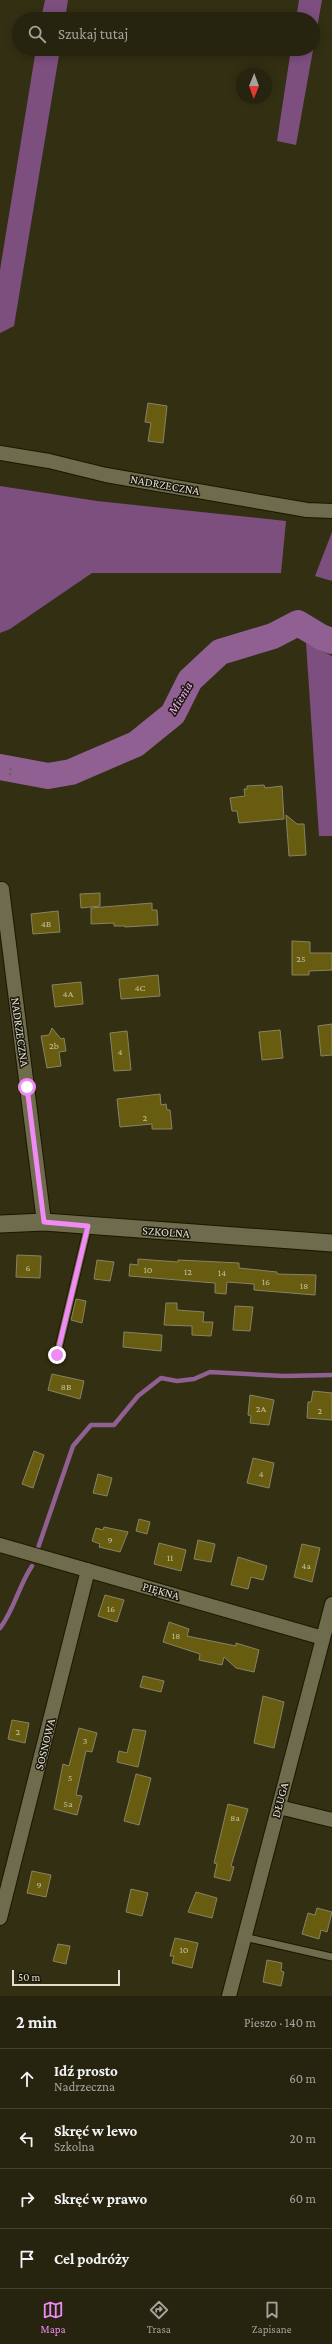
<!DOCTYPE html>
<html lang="pl">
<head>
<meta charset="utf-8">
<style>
	body { margin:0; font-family:"Crimson Pro",serif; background:#2e2b17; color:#f1f3f6 }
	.compass { position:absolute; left:236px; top:68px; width:36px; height:36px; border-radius:50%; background:#26230e; box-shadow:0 2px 10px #0003; rotate:181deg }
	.scale { position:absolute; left:12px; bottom:10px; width:108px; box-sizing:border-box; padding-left:4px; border:2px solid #e0decd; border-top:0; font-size:11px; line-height:14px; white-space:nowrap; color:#e0decd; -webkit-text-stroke:3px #19170b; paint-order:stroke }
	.stop { position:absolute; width:12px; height:12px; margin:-9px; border:3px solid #f08bf5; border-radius:50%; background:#fff }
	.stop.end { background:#f08bf5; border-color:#fff; box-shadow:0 1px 4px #0008 }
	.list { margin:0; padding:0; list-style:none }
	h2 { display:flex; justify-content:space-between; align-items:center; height:52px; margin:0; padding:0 16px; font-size:17px }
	h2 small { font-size:13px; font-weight:400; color:#a4a49e }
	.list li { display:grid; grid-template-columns:26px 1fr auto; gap:12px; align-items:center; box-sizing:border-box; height:60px; padding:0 16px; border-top:1px solid #42402e }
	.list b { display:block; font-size:15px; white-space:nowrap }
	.list p { margin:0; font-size:13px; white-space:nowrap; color:#a4a49e }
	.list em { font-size:13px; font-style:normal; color:#a4a49e }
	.icon { flex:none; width:22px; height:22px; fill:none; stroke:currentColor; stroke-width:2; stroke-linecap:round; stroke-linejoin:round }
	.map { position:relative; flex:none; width:332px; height:1996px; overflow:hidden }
	.search { position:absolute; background:#26230e; box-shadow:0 2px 10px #0003; left:12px; right:12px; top:12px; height:44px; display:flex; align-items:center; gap:10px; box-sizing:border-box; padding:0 14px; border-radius:22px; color:#a4a49e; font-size:15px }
	.sheet { height:292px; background:#26230e }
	nav { display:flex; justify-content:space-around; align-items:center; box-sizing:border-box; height:56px; border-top:1px solid #42402e; background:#26230e; font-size:11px; color:#a4a49e }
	nav a { display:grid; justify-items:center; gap:2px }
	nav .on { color:#f08bf5 }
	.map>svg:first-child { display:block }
	.forest { fill:#7d4f7f }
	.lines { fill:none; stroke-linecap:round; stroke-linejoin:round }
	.stream { stroke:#8f6091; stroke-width:4.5 }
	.river { stroke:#8f6091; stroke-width:26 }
	.building { fill:#675c0f; stroke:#878364 }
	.service-casing { stroke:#1b1700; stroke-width:9 }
	.minor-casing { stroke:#1b1700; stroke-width:16 }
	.tertiary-casing { stroke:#1b1700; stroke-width:19 }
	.path { stroke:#69664e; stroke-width:2.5; stroke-dasharray:2 3; stroke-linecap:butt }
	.service { stroke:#6f6b4d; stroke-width:7 }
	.minor { stroke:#6f6b4d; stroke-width:14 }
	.tertiary { stroke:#6f6b4d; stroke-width:17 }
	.route { stroke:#f08bf5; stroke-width:5 }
	.labels { text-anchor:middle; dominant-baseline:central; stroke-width:3; stroke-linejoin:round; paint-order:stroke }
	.number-label { font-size:10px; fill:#c2be9e }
	.street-label { font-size:12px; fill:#e0decd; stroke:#19170b }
	.water-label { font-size:13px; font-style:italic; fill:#efabf2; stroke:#19170b }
</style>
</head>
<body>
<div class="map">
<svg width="332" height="1996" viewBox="0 0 332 1996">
	<rect width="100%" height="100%" fill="#332f13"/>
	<path class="forest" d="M45,0H68L65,19H41Z
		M299,0H322L296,145L277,141L291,49H313V19H296Z
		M36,49H60L14,326L0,333V270Z
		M0,486L97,501L286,521L281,573H92L10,629L0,633Z
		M332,532V581L315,576Z
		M306,643L332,656V836H319Z"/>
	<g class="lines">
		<path class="stream" d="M38,1548L73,1446L91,1425H114L138,1396L161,1378L177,1381L194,1379L210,1372L284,1376L332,1375
			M0,1628C14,1610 19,1585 32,1566"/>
		<path class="river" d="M0,767L48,776L71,772L136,744L173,714L190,680L220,652L273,636L298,623L321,637L332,641"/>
	</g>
	<path class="building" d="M148,403L167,406L163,443L148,441L151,423L145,422Z
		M264,785L265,788L282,786L284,819L239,823L237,811H232L230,798L245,796L244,789H247V786Z
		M286,815L297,824H304L306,855L289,856Z
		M100,893V906L81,908L80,894Z
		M152,903V910H157L158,925L125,927V926H114V923L91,924V908Z
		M58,911L60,932L33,934L31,914Z
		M292,941L310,942V953H332V970L309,971V975H292Z
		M158,975L160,996L121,999L119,979Z
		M81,982L83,1004L55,1007L52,985Z
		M332,1024V1055L321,1056L318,1026Z
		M52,1028L61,1039L64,1038L66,1051L59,1052L61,1066L47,1068L41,1036L49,1035Z
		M280,1030L283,1058L262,1060L259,1032Z
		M127,1031L131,1070L114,1071L110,1033Z
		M160,1094L161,1105L166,1104L167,1110H170L172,1129H152V1124L120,1127L117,1099Z
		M17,1255L41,1256L40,1278L16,1277Z
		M138,1259L178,1262V1260L239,1263V1268L277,1272V1274L316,1275L315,1295L254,1290V1284L227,1282L226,1294L215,1293V1283L129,1276L130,1264L138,1265Z
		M97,1260L114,1262L110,1281L94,1279Z
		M76,1299L86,1301L82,1323L71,1320Z
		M166,1303H177V1310L204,1312L203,1322H213L211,1336L192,1335V1326L164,1325Z
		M235,1306L253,1307L250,1331L233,1330Z
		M124,1332L162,1335L161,1351L123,1347Z
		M52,1374L84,1381L80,1399L48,1390Z
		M313,1391L332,1393V1420L307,1418L308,1402H311Z
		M250,1395L274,1400L269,1425L250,1423L251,1416L248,1415Z
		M34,1451L44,1455L33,1488L22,1484Z
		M253,1458L274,1463L269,1488L247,1483Z
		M98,1474L112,1478L107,1496L93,1493Z
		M139,1519L150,1522L147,1534L136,1531Z
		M104,1527L128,1532L120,1552L99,1547L100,1544L92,1541L96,1528L103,1530Z
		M198,1540L215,1544L211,1562L194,1559Z
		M159,1543L186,1550L181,1571L154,1564Z
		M302,1544L320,1548L312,1582L294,1577Z
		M238,1557L267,1566L263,1580L251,1577L248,1589L231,1585Z
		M105,1595L124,1600L117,1622L98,1616Z
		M169,1622L189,1629L187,1636L236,1646V1643L259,1650L254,1672L236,1668L224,1657L222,1665L199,1660L200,1654L163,1642Z
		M143,1676L164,1681L161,1692L140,1687Z
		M263,1696L284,1702L274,1748L254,1743Z
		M12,1720L29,1723L25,1743L8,1739Z
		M79,1728L97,1733L92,1752L86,1751L76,1795L82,1796L77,1815L54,1809L63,1764L69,1766Z
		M133,1729L146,1731L138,1767L117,1762L119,1751L127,1753Z
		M136,1774L151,1778L139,1825L124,1821Z
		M228,1804L248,1809L231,1866L234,1867L230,1881L214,1877L217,1864L214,1863Z
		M32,1871L51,1875L46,1897L27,1893Z
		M131,1889L148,1893L142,1916L126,1912Z
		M196,1892L217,1898L212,1918L188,1912Z
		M317,1908L332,1912L327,1932L321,1930L319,1939L302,1934L308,1913L315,1915Z
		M175,1938L198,1943L192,1968L172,1963L174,1956H170Z
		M58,1944L70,1946L66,1964L53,1961Z
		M267,1960L282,1963L281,1971L284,1972L281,1986L263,1982Z"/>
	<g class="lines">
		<g class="service-casing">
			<path id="service" d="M57,1355L88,1226
				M244,1937L332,1957"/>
		</g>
		<g class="minor-casing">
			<path id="minor" d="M0,453L49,461L106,475L307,510L332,511
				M2,889L44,1222
				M0,1545L323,1638
				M279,1807L332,1820
				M0,1918L88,1570
				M229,1996L332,1604"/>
		</g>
		<g class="tertiary-casing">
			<path id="tertiary" d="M0,1224L44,1222L332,1243"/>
		</g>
		<path class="path" d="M10,775L11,765"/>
		<use href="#service" class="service"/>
		<use href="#minor" class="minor"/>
		<use href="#tertiary" class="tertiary"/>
	</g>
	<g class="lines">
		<path class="route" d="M27,1087L44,1222L88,1226L57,1355"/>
	</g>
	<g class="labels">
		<g class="number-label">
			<text x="46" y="923">4B</text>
			<text x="301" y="958">25</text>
			<text x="140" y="987">4C</text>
			<text x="68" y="993">4A</text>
			<text x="54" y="1045">2b</text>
			<text x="120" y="1051">4</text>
			<text x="145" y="1117">2</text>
			<text x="28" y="1267">6</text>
			<text x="148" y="1269">10</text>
			<text x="188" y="1271">12</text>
			<text x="222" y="1272">14</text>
			<text x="266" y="1281">16</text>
			<text x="304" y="1285">18</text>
			<text x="66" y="1386">8B</text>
			<text x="261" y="1408">2A</text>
			<text x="320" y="1410">2</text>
			<text x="261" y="1473">4</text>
			<text x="110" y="1539">9</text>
			<text x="170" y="1557">11</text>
			<text x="306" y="1565">4a</text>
			<text x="111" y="1608">16</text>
			<text x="176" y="1635">18</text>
			<text x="18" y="1731">2</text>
			<text x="85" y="1740">3</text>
			<text x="70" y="1777">5</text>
			<text x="68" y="1803">5a</text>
			<text x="235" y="1817">8a</text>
			<text x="39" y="1884">9</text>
			<text x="184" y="1949">10</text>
		</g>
		<g class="street-label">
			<text transform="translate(165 485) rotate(10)">NADRZECZNA</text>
			<text transform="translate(20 1032) rotate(82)">NADRZECZNA</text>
			<text transform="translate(166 1232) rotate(4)">SZKOLNA</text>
			<text transform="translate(161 1591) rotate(16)">PIĘKNA</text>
			<text transform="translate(45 1744) rotate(-76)">SOSNOWA</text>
			<text transform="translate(280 1800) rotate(-75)">DŁUGA</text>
		</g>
		<g class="water-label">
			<text transform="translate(180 698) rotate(-59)">Mienia</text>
		</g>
	</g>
</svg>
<svg class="compass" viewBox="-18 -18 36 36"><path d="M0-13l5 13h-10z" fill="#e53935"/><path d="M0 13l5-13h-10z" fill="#a4a49e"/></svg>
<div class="scale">50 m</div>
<div class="stop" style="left:27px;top:1087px"></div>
<div class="stop end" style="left:57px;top:1355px"></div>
<div class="search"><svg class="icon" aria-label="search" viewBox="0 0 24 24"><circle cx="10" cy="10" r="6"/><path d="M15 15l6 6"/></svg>Szukaj tutaj</div>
</div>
<section class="sheet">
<h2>2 min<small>Pieszo · 140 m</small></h2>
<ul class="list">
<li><svg class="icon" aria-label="ahead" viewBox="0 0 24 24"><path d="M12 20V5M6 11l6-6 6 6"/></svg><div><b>Idź prosto</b><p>Nadrzeczna</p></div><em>60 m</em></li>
<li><svg class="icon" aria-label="left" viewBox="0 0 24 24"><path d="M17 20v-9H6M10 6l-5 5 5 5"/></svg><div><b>Skręć w lewo</b><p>Szkolna</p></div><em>20 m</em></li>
<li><svg class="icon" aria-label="right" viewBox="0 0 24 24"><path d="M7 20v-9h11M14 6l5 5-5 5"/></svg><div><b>Skręć w prawo</b></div><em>60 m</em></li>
<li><svg class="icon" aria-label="arrive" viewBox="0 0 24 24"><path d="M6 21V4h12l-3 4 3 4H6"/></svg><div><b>Cel podróży</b></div></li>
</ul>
</section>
<nav>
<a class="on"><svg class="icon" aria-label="map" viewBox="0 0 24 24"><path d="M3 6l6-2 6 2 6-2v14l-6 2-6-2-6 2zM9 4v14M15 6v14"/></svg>Mapa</a>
<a><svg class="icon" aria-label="directions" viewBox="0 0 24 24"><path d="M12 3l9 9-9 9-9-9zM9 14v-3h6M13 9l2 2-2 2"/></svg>Trasa</a>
<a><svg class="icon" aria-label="saved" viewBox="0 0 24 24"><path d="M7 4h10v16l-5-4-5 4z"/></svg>Zapisane</a>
</nav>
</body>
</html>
